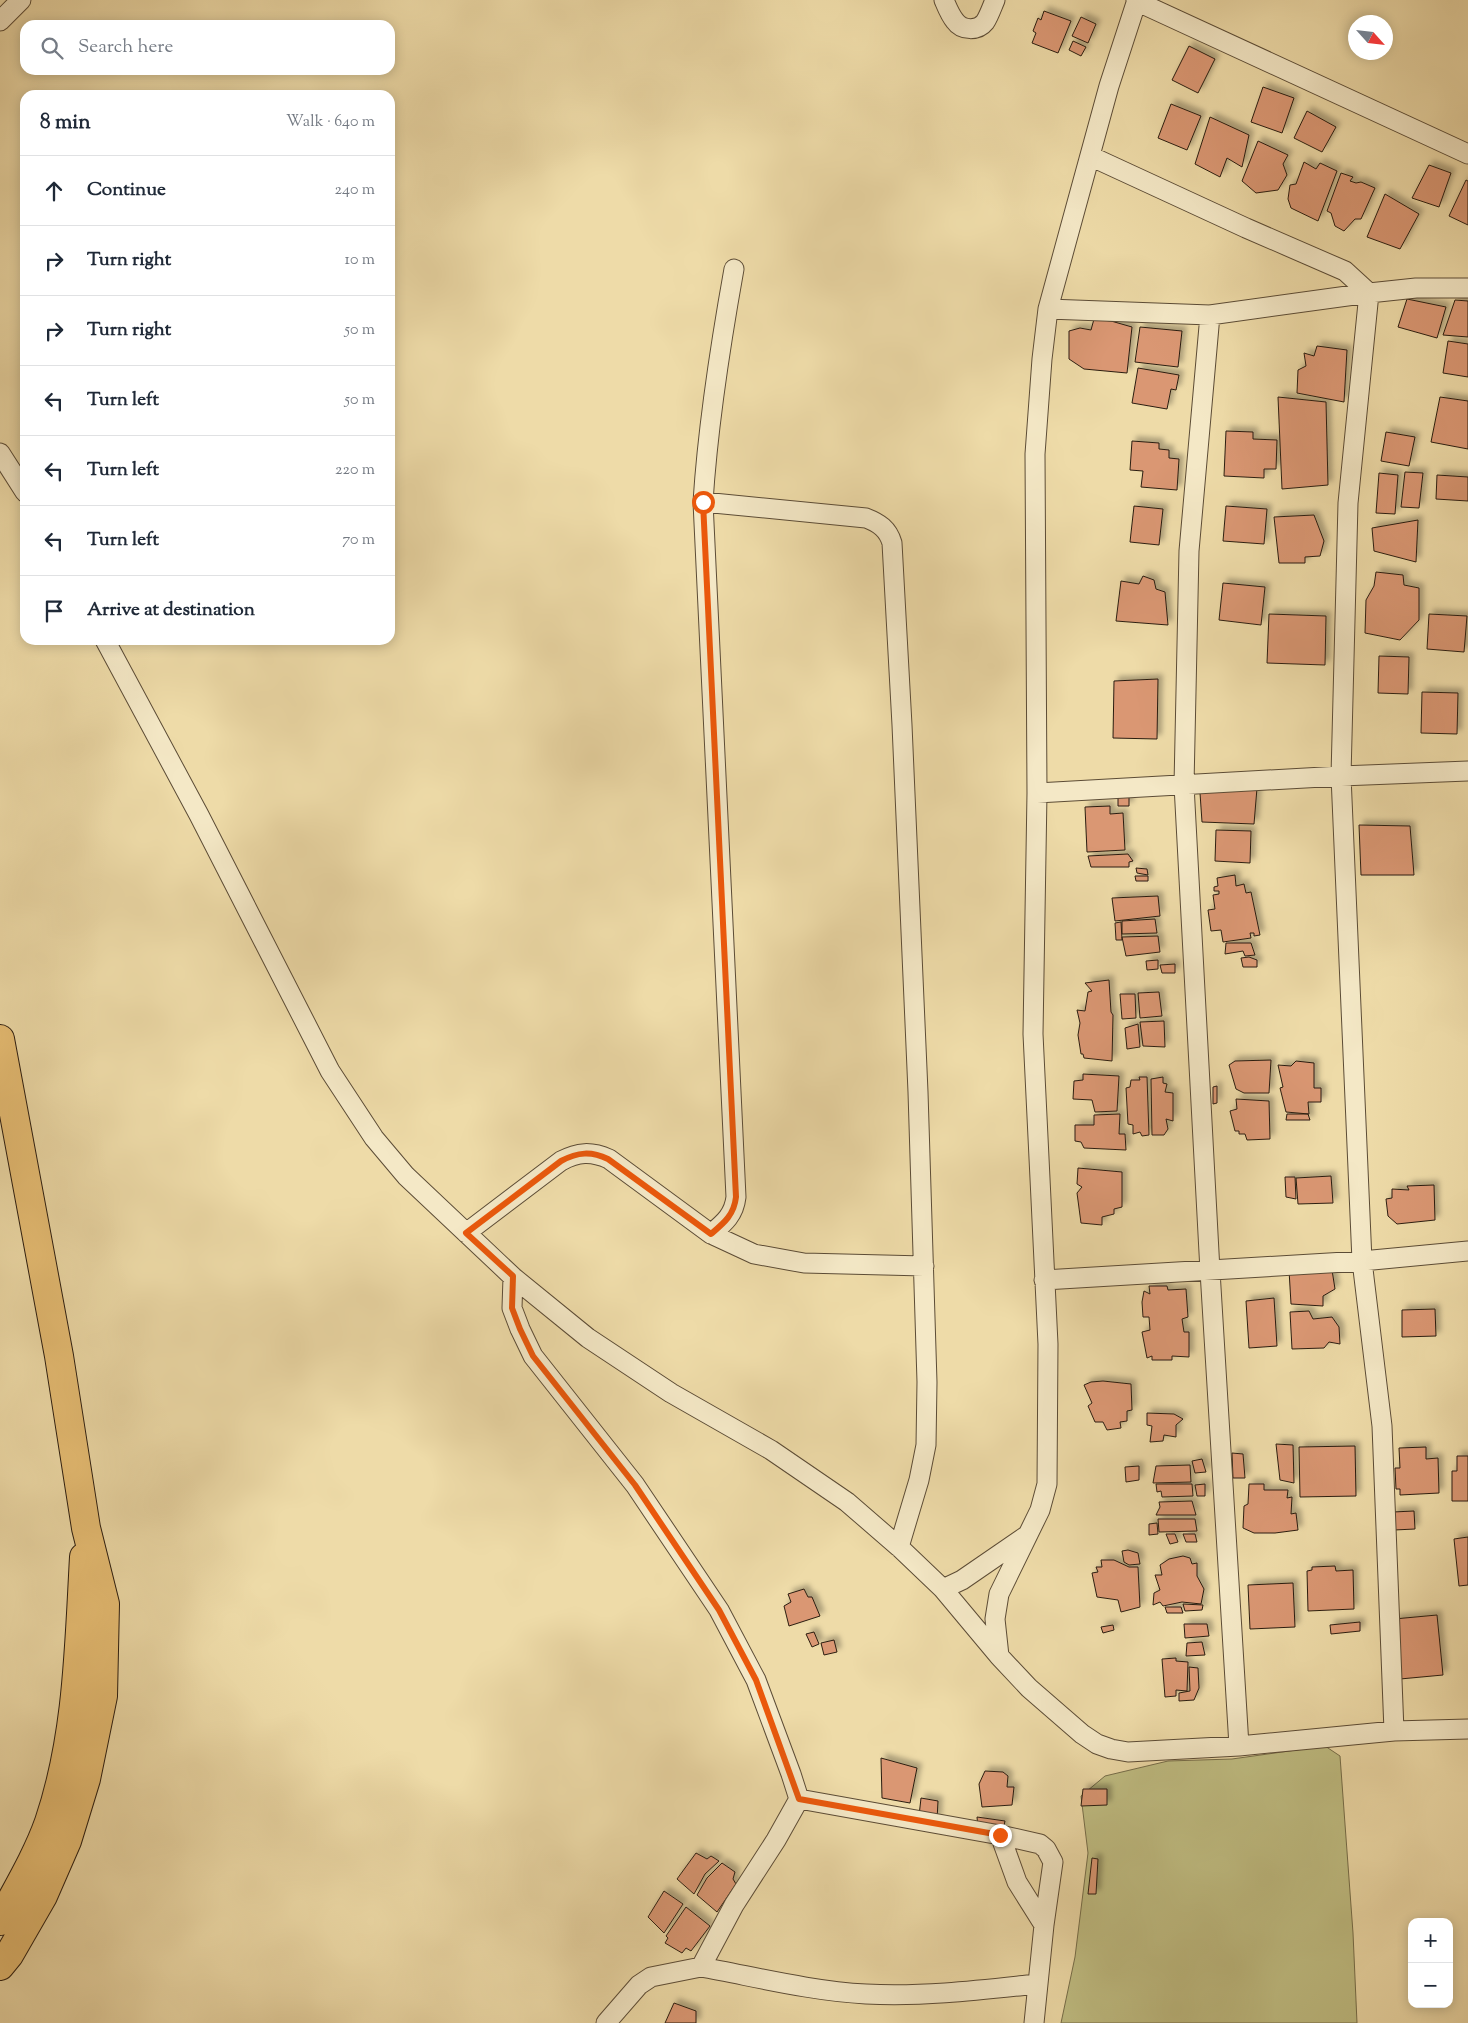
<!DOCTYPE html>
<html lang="en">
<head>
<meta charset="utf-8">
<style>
	body { margin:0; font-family:"Sorts Mill Goudy",serif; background:#f2f2f3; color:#1f2937 }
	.controls { position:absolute; right:15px; bottom:15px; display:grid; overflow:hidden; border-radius:10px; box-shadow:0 2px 12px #0003 }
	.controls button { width:45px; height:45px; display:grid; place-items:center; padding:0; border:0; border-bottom:1px solid #e0e1e3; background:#fff; color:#1f2937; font:25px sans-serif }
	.compass { position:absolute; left:1348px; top:15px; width:45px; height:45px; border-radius:50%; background:#fff; box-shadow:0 2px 12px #0003; rotate:117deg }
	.stop { position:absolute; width:15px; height:15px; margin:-11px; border:4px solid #ea580c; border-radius:50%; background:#fff }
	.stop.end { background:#ea580c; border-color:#fff; box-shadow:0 1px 5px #0008 }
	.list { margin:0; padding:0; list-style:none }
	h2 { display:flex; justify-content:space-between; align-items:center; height:65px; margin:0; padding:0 20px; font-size:21px }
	h2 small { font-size:16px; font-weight:400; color:#747a83 }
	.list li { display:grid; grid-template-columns:32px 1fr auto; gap:15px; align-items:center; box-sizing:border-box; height:70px; padding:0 20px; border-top:1px solid #e0e1e3 }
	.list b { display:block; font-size:19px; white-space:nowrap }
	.list em { font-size:16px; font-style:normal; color:#747a83 }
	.icon { flex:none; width:28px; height:28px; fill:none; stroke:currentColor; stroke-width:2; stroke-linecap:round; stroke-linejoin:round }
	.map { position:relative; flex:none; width:1468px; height:2023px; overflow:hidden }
	.search { position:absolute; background:#fff; box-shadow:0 2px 12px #0003; left:20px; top:20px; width:375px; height:55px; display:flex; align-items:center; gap:12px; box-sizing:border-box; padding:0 18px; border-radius:15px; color:#747a83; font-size:19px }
	.panel { position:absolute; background:#fff; box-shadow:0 2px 12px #0003; left:20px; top:90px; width:375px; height:555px; border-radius:15px }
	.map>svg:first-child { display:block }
	.green { fill:#c0be83; stroke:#766e4a }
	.building { fill:#da9773; stroke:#2b1d10; filter:url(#shadow) }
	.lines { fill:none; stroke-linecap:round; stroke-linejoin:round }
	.minor-casing { stroke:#5c4c36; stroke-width:21 }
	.highway-casing { stroke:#2b1d10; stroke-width:30 }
	.minor { stroke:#f4e8c6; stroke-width:19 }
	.highway { stroke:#e7be74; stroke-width:28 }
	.route { stroke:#ea580c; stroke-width:6 }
</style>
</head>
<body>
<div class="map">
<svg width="1468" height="2023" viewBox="0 0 1468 2023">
	<defs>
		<filter id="shadow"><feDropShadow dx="4.5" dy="-4.5" stdDeviation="2.5" flood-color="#0004"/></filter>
	</defs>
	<rect width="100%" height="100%" fill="#eedba8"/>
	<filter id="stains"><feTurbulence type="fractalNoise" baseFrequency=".004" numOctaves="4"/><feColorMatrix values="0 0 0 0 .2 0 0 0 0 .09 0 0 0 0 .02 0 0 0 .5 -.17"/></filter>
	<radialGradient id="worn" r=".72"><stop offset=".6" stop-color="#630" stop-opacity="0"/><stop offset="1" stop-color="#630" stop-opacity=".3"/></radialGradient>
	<path class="green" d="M1325,1746L1340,1756L1353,1933L1357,2023H1061L1075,1957L1088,1853L1081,1796L1105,1776L1168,1761L1232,1759Z"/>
	<path class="building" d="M1044,11L1071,21L1058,53L1032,43L1036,33L1033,31L1038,18L1041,20Z
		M1081,17L1096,24L1088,43L1072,36Z
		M1073,41L1086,47L1081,56L1069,50Z
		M1189,46L1215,59L1198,93L1172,80Z
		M1263,87L1294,98L1282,133L1251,122Z
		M1171,104L1201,116L1187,150L1158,138Z
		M1307,111L1336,127L1322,152L1294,138Z
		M1210,117L1249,135L1242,167L1227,158L1220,177L1195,164Z
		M1258,141L1288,155L1283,164L1287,175L1278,190L1256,193L1242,181Z
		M1304,162L1316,169L1320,163L1337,171L1318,221L1291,208L1288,199L1290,185L1296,184Z
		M1429,165L1451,173L1439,207L1412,198Z
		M1341,173L1353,177L1350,181L1356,183L1361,182L1375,188L1361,219H1355L1344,231L1335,226L1331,213L1327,211Z
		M1466,180L1468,181V225L1449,216Z
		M1385,194L1419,214L1400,249L1367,237Z
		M1407,299L1446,307L1437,338L1398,327Z
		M1455,300L1468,301V337L1443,335Z
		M1094,319L1111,321L1132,327L1127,373L1084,369L1069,359V331L1080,328L1091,330Z
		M1140,327L1182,331L1178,367L1135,362Z
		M1448,341L1468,344V377L1443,373Z
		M1317,346L1347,350L1344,402L1297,393L1298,370L1306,366L1304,353L1314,356Z
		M1138,368L1179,375L1176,390L1171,389L1167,409L1132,403Z
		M1278,397L1326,402L1328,485L1282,489Z
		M1440,397L1468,401V449L1431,442Z
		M1226,431L1253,432V439L1277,440L1276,469H1264V478L1224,476Z
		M1386,432L1415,437L1409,466L1381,461Z
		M1132,441L1159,443V449L1169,450V458L1179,459L1177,490L1141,487L1143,471L1130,470Z
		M1405,472L1423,473L1419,508L1401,507Z
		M1379,473L1398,475L1395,514L1376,513Z
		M1437,475L1468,477V501L1436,499Z
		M1134,506L1163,509L1159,545L1130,542Z
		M1226,506L1267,509L1264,544L1223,541Z
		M1314,515L1324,541L1320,556L1305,557V563H1279L1274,517Z
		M1418,520L1416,562L1374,551L1372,528Z
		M1376,572L1403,575L1404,585L1419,588V620L1400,640L1365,633L1366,600L1374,586Z
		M1143,576L1154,580L1156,589L1165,592L1168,625L1116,621L1121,581L1139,584Z
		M1223,583L1265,587L1261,625L1219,620Z
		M1269,614L1326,616L1325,665L1267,663Z
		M1429,614L1467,616L1464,652L1427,649Z
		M1379,656L1409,657L1408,694L1378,693Z
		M1158,679L1157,739L1113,738L1114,681Z
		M1422,692L1458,693L1457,734L1421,733Z
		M1257,788L1254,824L1202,822L1200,793Z
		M1118,797H1129V806H1118Z
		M1110,806V814L1123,813L1125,850L1087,852L1085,807Z
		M1359,825L1410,826L1414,875H1361Z
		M1216,830L1251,831L1250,863L1215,861Z
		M1128,854L1133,861L1129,862V867H1091L1088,856Z
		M1136,868L1147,869L1148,875L1137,873Z
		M1235,875L1236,886L1244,884L1246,893L1251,892L1260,935L1254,936V933H1250L1251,938L1223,942L1221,930L1211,931L1208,910L1215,909L1213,895L1219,894V891H1214V887L1218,886L1217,878Z
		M1135,876H1148V881H1136Z
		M1158,896L1160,916L1115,921L1112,898Z
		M1155,919L1157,933L1122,934V921Z
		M1121,922L1122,940H1116L1115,923Z
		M1158,936L1160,952L1126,956L1122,937Z
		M1226,943H1251L1255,955L1245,956L1243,951L1225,954Z
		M1249,957L1257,960V967H1243L1241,958Z
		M1158,960V969L1147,970L1146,961Z
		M1175,964V973H1162L1160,965Z
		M1109,980L1111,1012L1113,1015L1112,1061L1084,1058L1083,1054H1081L1078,1035L1080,1023L1077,1010L1085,1011L1088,992L1092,991L1085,983Z
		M1159,992L1162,1016L1140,1018L1138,993Z
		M1120,994H1135L1136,1018L1122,1019Z
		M1164,1021L1165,1047L1143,1046L1140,1022Z
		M1138,1024L1140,1047L1127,1049L1125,1028Z
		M1271,1060L1269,1093H1244L1236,1089L1229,1065L1235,1061Z
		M1296,1061L1314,1063V1088H1321V1102H1308L1309,1114L1286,1112L1280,1088L1283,1087L1278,1065L1291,1066Z
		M1083,1074L1119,1076L1117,1111L1095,1112L1092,1100L1073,1099L1074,1081L1083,1080Z
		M1139,1077H1147L1149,1135L1142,1136L1140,1132L1133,1134V1125L1128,1124L1126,1088L1130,1087L1131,1080H1140Z
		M1163,1077V1083L1167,1084L1165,1092L1173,1093V1121L1166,1119L1168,1129L1164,1135H1152L1151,1079Z
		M1217,1086V1103L1213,1104V1087Z
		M1236,1099L1269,1101L1270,1139L1247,1140L1245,1134H1239V1131H1235L1230,1111L1237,1109Z
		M1120,1114L1119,1134H1125L1126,1150L1084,1148L1081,1142L1075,1141V1125H1094V1115Z
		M1287,1114H1308L1310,1120H1286Z
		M1078,1168L1122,1172V1207L1114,1209V1214L1102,1217V1225L1081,1223L1077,1193L1082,1187L1077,1184Z
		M1331,1176L1333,1203L1298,1204L1296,1178Z
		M1285,1177H1295L1296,1199L1286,1197Z
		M1434,1185L1435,1220L1397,1224L1388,1216L1386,1199L1392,1198V1189L1409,1190L1407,1186Z
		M1289,1270H1332L1335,1289L1323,1296V1306L1291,1304Z
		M1149,1286H1167L1168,1290L1186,1289L1188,1317L1182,1319L1184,1332H1189V1357L1172,1356V1360H1152V1356L1147,1358L1142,1332L1150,1330L1149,1317H1143L1142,1302L1144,1291L1150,1294Z
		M1274,1298L1277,1346L1249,1348L1246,1301Z
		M1435,1309L1436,1336L1402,1337V1310Z
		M1309,1311L1313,1319L1332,1317L1339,1327L1340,1344L1329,1342L1324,1348L1292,1349L1290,1312Z
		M1103,1381L1131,1384L1132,1410L1127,1411V1421L1120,1422L1121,1428L1107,1430L1103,1422H1095L1088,1406L1092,1403L1084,1385L1091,1382Z
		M1147,1413L1174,1414L1183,1419L1176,1425V1437L1164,1435L1163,1441L1150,1442L1152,1426L1147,1425Z
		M1276,1444L1293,1445L1294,1483L1280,1480Z
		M1355,1446L1356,1496L1300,1497L1299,1447Z
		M1426,1447V1459L1438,1458L1439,1493L1400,1495V1489H1396L1395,1468H1400L1399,1448Z
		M1232,1453L1243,1454L1245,1478H1233Z
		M1457,1456H1468V1501H1452V1471H1457Z
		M1202,1459L1206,1472L1195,1473L1192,1461Z
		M1190,1465L1191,1482L1153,1483L1156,1466Z
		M1139,1466V1480L1126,1482L1125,1467Z
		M1156,1484H1192L1193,1496L1162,1497L1161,1491L1157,1492Z
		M1205,1484V1496H1197L1195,1485Z
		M1249,1484H1264V1490H1288L1287,1498L1292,1497L1291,1514L1296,1513L1298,1530L1275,1533H1254L1243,1528L1244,1506L1248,1504Z
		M1192,1501L1196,1515H1156L1160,1507L1159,1502Z
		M1414,1511L1415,1529L1394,1530L1393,1512Z
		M1158,1519H1195L1197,1531L1159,1532Z
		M1157,1523L1158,1534L1149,1535V1524Z
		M1166,1534H1175L1178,1542L1170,1544Z
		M1183,1534H1195L1197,1542H1186Z
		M1468,1537V1585L1459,1586L1454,1539Z
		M1128,1550L1138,1553L1140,1564L1129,1565L1124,1562L1122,1551Z
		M1183,1556L1190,1558L1192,1564L1197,1563V1576L1204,1589L1201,1604L1182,1602L1163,1606L1160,1602L1153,1605L1154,1593L1160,1590L1155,1575H1162L1160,1565L1169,1559Z
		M1101,1560H1114L1129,1567H1138L1140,1607L1121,1612L1118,1600L1097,1597L1092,1573L1098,1572L1096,1567H1102Z
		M1335,1566L1336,1571L1353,1570L1354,1609L1308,1611L1307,1571L1312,1570V1567Z
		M1293,1583L1295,1627L1250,1629L1248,1585Z
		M804,1589L808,1597H812L820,1616L789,1626L784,1606L791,1602L788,1594Z
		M1183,1604L1203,1605L1202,1610L1185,1611Z
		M1165,1607H1181L1183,1613H1167Z
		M1437,1615L1443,1675L1400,1679L1394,1619Z
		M1360,1622V1631L1331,1634L1330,1625Z
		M1184,1624H1207L1209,1636L1185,1638Z
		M1113,1625L1114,1630L1103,1633L1101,1627Z
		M814,1632L819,1644L812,1647L806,1634Z
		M834,1640L837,1652L824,1655L821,1643Z
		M1202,1642L1205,1655L1186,1656L1187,1643Z
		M1176,1658V1661L1188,1662L1187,1691L1176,1690V1696L1165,1697L1162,1659Z
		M1189,1667L1198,1668L1199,1688L1194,1700L1179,1701V1693L1190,1691Z
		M881,1758L917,1768L910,1803L882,1798Z
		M985,1771L1003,1772L1008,1776L1007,1787H1014L1012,1805L982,1807L979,1784Z
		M1083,1789H1107V1805L1081,1806Z
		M921,1798L938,1801L937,1820L919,1816Z
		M977,1817L1005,1821L1003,1830L978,1828Z
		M696,1853L707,1859L711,1856L719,1861L705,1874L694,1894L677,1879Z
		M1092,1858L1098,1859L1096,1894H1088Z
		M722,1863L735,1872L733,1879L736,1884L717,1912L697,1895L707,1878Z
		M664,1891L683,1904L664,1933L648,1917Z
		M686,1907L710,1926L691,1951L686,1948L682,1953L665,1943L668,1938L666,1936Z
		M674,2003L696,2011V2023H665Z"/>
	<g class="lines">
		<g class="minor-casing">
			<path id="minor" d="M944,0C947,7 950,15 955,21C962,31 978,31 985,22C989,16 992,7 995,0
				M1136,1L1468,154
				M0,21L21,0
				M1090,156L1246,228L1345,271L1369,293L1348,503L1341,776L1362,1261L1382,1426L1394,1731
				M1048,309L1210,315L1369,293L1416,288H1468
				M1210,315L1189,551L1184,785L1210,1271L1239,1746
				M0,453L25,492
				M703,502L866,518C879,523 888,529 892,543L902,725L918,1092L927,1382L926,1445L919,1480L899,1547
				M105,640L199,815L330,1071L374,1138L406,1176L513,1277L588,1338L671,1393L771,1450L847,1502L899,1547L943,1589L999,1656L1029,1688L1082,1734L1097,1744L1111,1749L1128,1752L1239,1746L1394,1731L1468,1729
				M1037,793L1341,776L1468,771
				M466,1233L561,1161C578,1152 591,1151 609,1159L711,1234L754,1254L804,1263L924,1266
				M711,1234C724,1223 734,1215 736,1197L703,502C708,423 720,347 734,269
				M513,1277L512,1308L520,1329L533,1356L635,1485L719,1610L756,1680L791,1774L799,1799L776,1840L734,1905L701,1967L651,1977L639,1985L606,2023
				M1044,1280L1362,1261L1468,1251
				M943,1589L962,1580L1026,1536
				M999,1656L995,1619L999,1594L1040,1510L1047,1484L1048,1344L1033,1034L1037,793L1035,454L1042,359L1048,309L1069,232L1109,86L1137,0
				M799,1799L1000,1835L1040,1844L1046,1849L1053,1862L1044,1925L1034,2023
				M1000,1835L1017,1882L1044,1925
				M701,1967C756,1977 811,1991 866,1994C924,1997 981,1990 1037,1984"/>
		</g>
		<g class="highway-casing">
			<path id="highway" d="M0,1039L59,1356L86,1528L105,1604L103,1696L86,1779L67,1841L43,1896L9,1955L0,1966
				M0,1921C17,1889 37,1856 49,1822C78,1736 79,1646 84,1557"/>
		</g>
		<use href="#minor" class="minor"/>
		<use href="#highway" class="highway"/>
	</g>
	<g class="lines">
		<path class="route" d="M703,502L736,1197C734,1215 724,1223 711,1234L608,1159C591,1151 578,1152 561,1161L466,1233L513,1276L512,1308L520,1329L533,1356L635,1485L719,1610L756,1680L799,1799L1000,1835"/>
	</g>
	<rect width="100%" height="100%" filter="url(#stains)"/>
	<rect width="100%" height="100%" fill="url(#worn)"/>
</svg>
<div class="controls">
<button>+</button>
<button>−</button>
</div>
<svg class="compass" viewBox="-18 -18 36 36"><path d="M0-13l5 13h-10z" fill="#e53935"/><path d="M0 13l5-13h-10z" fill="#747a83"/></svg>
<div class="stop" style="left:703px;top:502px"></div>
<div class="stop end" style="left:1000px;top:1835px"></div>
<div class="search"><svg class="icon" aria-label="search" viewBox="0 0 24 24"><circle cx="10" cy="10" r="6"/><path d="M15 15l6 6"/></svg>Search here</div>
<section class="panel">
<h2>8 min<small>Walk · 640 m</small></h2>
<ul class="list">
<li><svg class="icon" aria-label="ahead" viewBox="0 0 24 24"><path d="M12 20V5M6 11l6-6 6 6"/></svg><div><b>Continue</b></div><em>240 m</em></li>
<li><svg class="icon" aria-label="right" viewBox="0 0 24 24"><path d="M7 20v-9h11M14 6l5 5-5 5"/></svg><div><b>Turn right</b></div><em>10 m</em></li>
<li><svg class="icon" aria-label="right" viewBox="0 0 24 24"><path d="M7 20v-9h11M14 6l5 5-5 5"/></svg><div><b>Turn right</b></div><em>50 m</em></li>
<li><svg class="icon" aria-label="left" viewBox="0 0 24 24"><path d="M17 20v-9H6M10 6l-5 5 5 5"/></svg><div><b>Turn left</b></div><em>50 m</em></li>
<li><svg class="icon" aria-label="left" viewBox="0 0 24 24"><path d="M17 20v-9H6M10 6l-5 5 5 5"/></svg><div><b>Turn left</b></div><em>220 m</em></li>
<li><svg class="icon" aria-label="left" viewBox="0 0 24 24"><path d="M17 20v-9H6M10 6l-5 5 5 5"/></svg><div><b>Turn left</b></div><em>70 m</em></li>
<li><svg class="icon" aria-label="arrive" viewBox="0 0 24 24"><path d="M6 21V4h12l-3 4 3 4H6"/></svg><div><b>Arrive at destination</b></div></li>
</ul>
</section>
</div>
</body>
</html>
